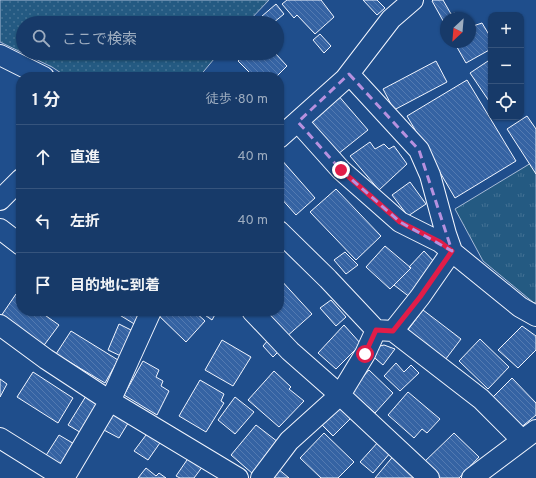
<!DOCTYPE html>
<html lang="ja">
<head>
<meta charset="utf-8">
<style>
	body { margin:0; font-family:Overpass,"Noto Sans JP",sans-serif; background:#244571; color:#f1f3f6 }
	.controls { position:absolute; right:12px; top:12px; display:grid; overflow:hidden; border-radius:8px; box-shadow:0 1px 3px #0004 }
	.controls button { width:36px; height:36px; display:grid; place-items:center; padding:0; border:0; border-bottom:1px solid #36547d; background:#173a69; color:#f1f3f6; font:20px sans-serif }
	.compass { position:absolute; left:440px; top:12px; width:36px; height:36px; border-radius:50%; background:#173a69; box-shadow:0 1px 3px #0004; rotate:206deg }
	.stop { position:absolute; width:12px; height:12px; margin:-9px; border:3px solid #e11d48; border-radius:50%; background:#fff }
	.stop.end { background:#e11d48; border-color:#fff; box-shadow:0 1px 4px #0008 }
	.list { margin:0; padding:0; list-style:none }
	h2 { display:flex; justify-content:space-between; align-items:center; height:52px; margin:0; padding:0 16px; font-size:17px }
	h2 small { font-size:13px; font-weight:400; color:#9eadc0 }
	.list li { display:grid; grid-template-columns:26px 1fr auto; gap:12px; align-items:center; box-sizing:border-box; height:64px; padding:0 16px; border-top:1px solid #36547d }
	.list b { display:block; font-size:15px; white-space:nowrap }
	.list em { font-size:13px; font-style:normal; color:#9eadc0 }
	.icon { flex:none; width:22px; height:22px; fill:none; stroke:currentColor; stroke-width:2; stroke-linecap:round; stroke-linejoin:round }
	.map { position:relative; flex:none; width:536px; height:478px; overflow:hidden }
	.search { position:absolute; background:#173a69; box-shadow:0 1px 3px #0004; left:16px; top:16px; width:268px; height:44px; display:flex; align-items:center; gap:10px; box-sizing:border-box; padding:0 14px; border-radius:22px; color:#9eadc0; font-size:15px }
	.panel { position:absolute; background:#173a69; box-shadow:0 1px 3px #0004; left:16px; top:72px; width:268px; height:244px; border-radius:16px }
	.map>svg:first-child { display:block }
	.grass { fill:url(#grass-dots); stroke:#a8bbd7 }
	.park { fill:url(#park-tufts); stroke:#a8bbd7 }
	.building { fill:url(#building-back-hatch); stroke:#f2f6ff }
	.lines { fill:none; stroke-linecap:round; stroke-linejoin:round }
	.street-casing { stroke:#f2f6ff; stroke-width:22 }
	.street { stroke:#1f4e8c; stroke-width:20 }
	.route { stroke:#e11d48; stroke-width:5 }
	.marked { fill:none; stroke:#b691df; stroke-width:3; stroke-dasharray:8 5; stroke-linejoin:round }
</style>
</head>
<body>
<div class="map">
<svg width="536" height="478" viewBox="0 0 536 478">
	<defs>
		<pattern id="grass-dots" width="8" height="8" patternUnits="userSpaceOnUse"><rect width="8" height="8" fill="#245a82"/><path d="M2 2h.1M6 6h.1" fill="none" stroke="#447295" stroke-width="1.8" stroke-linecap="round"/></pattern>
		<pattern id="park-tufts" width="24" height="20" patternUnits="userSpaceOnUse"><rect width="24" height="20" fill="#245a82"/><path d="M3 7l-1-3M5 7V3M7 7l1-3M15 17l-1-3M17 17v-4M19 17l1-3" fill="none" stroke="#447295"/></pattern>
		<pattern id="building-back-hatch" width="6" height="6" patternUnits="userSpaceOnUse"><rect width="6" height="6" fill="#3563a3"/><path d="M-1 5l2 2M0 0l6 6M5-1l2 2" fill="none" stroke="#537ab1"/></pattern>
	</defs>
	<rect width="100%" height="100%" fill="#1f4e8c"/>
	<path class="grass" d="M0,0H269L247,23H23V53H219L199,77H67L52,67L0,42Z"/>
	<path class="park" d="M536,160V302L534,303L483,261L455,209Z"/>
	<path class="building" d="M287,0H321L334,17L315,34L297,15L294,18L282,4Z
		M363,0H377L385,8L377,15Z
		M433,0H443L451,14L455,13L458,18H446V26L432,1Z
		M276,4L284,14L273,23H254Z
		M482,23L491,38V49L466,63L454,42H470V27Z
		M320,34L331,46L324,53L313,40Z
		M230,53H242L236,59Z
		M247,53H275L287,66L276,77H254L238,61Z
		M491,59V104L470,73Z
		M436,61L447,82L394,110L383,89Z
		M467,80L516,161L455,198L407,116Z
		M337,94L368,130L338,154L307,119Z
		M527,116L536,129V174L507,129Z
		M370,142L375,149L384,144L389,149L394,146L407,164L379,190L350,156Z
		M280,158L315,198L296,215L279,196Z
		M410,182L426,204L408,216L392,195Z
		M336,189L381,236L356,260L310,212Z
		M385,246L411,268L390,289L366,267Z
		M424,251L437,265L411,298L394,285L411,268L409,267Z
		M345,252L358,265L346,274L334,260Z
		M279,278L312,314L285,338L262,311H279Z
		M16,294L21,298V311H39L59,325L42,348L1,316Z
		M331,300L346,317L336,326L320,308Z
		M423,310L461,339L442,364L404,335Z
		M113,311H145L136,325Z
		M158,311H194L205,321L186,342L156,313Z
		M199,311H217L212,320Z
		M119,324L135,332L123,357L108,350Z
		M344,325L361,344L336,369L318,353Z
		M522,326L536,336V350L518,368L498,350Z
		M71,331L118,360L105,383L56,354Z
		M269,339L280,350L273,357L263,346Z
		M480,339L509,367L488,389L459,361Z
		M222,340L251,357L233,386L205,370Z
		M384,345L395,349L383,365L370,354L376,347Z
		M143,361L159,370L156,377L163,381L161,386L169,391L157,415L124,395Z
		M396,363L404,372L411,365L419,373L400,391L384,376Z
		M369,370L393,393L375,413L350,391Z
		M274,371L291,387L289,389L304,401L279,427L248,400Z
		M33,372L73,398L58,423L17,397Z
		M512,378L536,403V415L519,429L491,399Z
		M0,379L7,384L0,397Z
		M200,380L224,394L221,401L224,403L206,432L179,416Z
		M408,392L440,419L427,433L422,429L414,438L388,415Z
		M86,396L100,405L83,434L68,425Z
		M235,397L254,412L235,434L218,420Z
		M339,403L353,416L333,436L320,423Z
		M112,408L130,420L119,438L100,428Z
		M256,425L278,442L253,474L231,455Z
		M149,431L162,440L148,460L134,451Z
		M324,433L354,462L338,478H321L300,458Z
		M454,433L479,457L459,478H436L421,465Z
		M59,435L76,445L62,468L45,457Z
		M379,441L391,452L373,473L360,462Z
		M395,454L418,478H375Z
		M189,457L203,466L194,478H180L176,476Z
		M146,468L156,476L159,473L166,478H138Z
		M277,468L289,478H269Z"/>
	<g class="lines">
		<g class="street-casing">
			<path id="street" d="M0,55L44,77
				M349,74L419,150L430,175L446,234L452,251L420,297L393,331
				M298,122L341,170L400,222L440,242L520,307L536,316
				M279,138L345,79L391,19L413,0
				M0,200L21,179
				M0,229L21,245
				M279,231L328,279L376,330L393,331L481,399L522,440
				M252,311L290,351L340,395L429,478
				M0,325L46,359L110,401L238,478
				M0,438L64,478
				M64,478L112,397L151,311
				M261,478L289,441L340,395L365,354L376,330
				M472,478L536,430"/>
		</g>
		<use href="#street" class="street"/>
	</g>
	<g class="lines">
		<path class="route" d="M341,170L400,222L440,242L452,251L420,297L393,331L376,330L365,354"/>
	</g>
	<path class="marked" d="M349,74L419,150L452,251L400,222L341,170L298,122Z"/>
</svg>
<div class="controls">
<button>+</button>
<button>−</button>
<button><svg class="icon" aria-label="locate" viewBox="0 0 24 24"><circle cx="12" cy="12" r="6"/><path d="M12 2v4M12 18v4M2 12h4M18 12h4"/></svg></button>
</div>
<svg class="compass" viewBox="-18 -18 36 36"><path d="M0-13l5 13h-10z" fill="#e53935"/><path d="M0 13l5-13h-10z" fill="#9eadc0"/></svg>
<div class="stop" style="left:365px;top:354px"></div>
<div class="stop end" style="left:341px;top:170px"></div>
<div class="search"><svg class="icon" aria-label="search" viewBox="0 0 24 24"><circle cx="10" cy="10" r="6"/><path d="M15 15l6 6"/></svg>ここで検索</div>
<section class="panel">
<h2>1 分<small>徒歩 · 80 m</small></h2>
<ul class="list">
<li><svg class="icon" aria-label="ahead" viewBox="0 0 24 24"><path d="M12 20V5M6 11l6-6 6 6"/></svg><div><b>直進</b></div><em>40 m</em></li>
<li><svg class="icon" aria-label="left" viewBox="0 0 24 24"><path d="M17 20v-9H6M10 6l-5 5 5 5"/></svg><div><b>左折</b></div><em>40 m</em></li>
<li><svg class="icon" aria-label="arrive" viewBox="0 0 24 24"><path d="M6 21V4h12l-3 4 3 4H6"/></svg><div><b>目的地に到着</b></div></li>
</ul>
</section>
</div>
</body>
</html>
